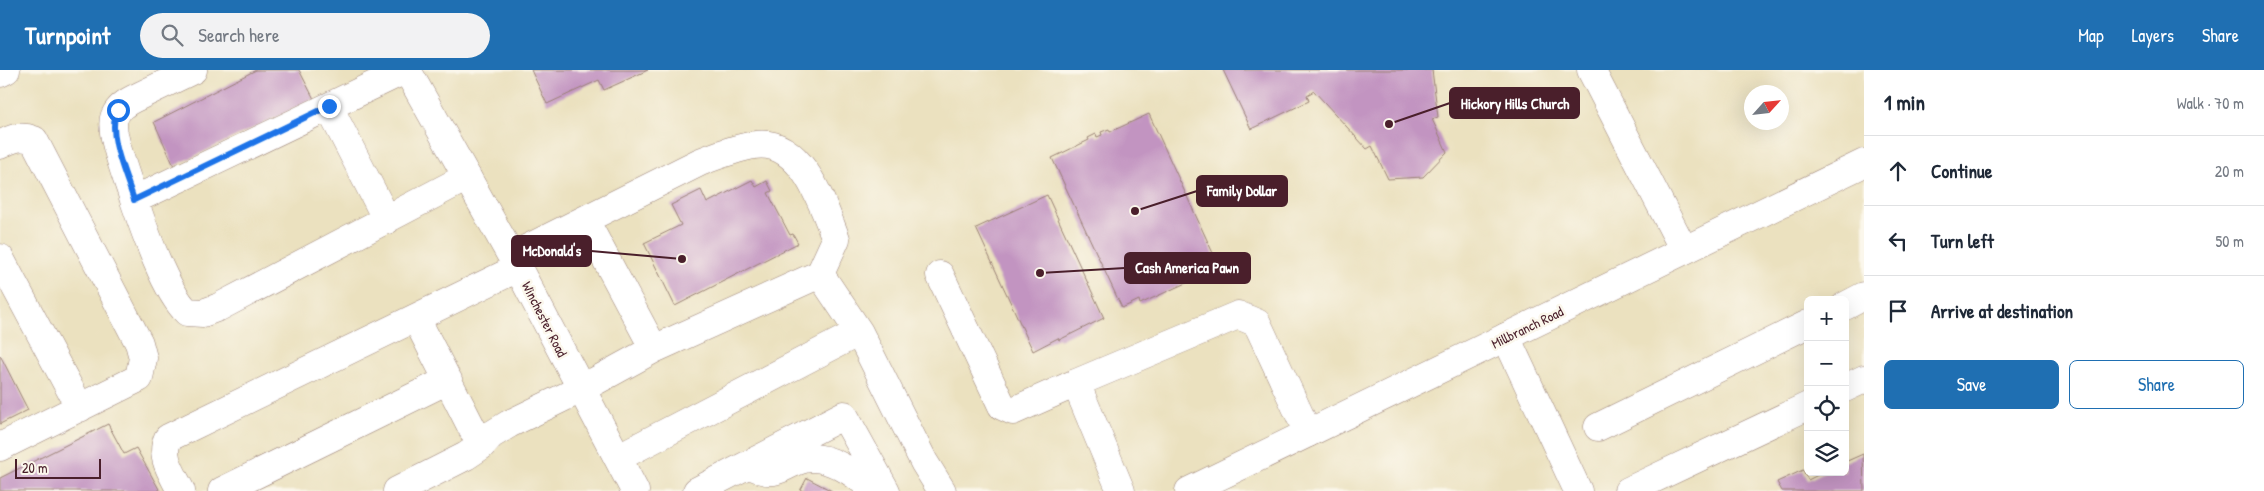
<!DOCTYPE html>
<html lang="en">
<head>
<meta charset="utf-8">
<style>
	body { margin:0; font-family:"Patrick Hand",sans-serif; background:#f2f2f3; color:#1f2937 }
	.controls { position:absolute; right:15px; bottom:15px; display:grid; overflow:hidden; border-radius:8px; box-shadow:0 5px 20px #0002 }
	.controls button { width:45px; height:45px; display:grid; place-items:center; padding:0; border:0; border-bottom:1px solid #e0e1e3; background:#fff; color:#1f2937; font:25px sans-serif }
	.compass { position:absolute; left:1744px; top:15px; width:45px; height:45px; border-radius:50%; background:#fff; box-shadow:0 5px 20px #0002; rotate:63deg }
	.scale { position:absolute; left:15px; bottom:12px; width:86px; box-sizing:border-box; padding-left:5px; border:2px solid #4a1f2b; border-top:0; font-size:14px; line-height:18px; white-space:nowrap; color:#4a1f2b; -webkit-text-stroke:4px #fbf7ec; paint-order:stroke }
	.stop { position:absolute; width:15px; height:15px; margin:-11px; border:4px solid #1a73e8; border-radius:50%; background:#fff }
	.stop.end { background:#1a73e8; border-color:#fff; box-shadow:0 1px 5px #0008 }
	.list { margin:0; padding:0; list-style:none }
	h2 { display:flex; justify-content:space-between; align-items:center; height:65px; margin:0; padding:0 20px; font-size:21px }
	h2 small { font-size:16px; font-weight:400; color:#747a83 }
	.list li { display:grid; grid-template-columns:32px 1fr auto; gap:15px; align-items:center; box-sizing:border-box; height:70px; padding:0 20px; border-top:1px solid #e0e1e3 }
	.list b { display:block; font-size:19px; white-space:nowrap }
	.list em { font-size:16px; font-style:normal; color:#747a83 }
	.actions { display:flex; gap:10px; padding:15px 20px }
	.actions a { flex:1; padding:11px 0; border:1px solid #1f6fb2; border-radius:8px; text-align:center; font-size:18px; color:#1f6fb2 }
	.actions .main { background:#1f6fb2; color:#fff }
	.icon { flex:none; width:28px; height:28px; fill:none; stroke:currentColor; stroke-width:2; stroke-linecap:round; stroke-linejoin:round }
	.map { position:relative; flex:none; width:1864px; height:421px; overflow:hidden }
	header { display:flex; align-items:center; gap:30px; box-sizing:border-box; height:70px; padding:0 25px; background:#1f6fb2; color:#fff }
	header strong { font-size:24px }
	nav { display:flex; gap:28px; margin-inline-start:auto; font-size:18px }
	.search { width:350px; height:45px; background:#f2f2f3; display:flex; align-items:center; gap:12px; box-sizing:border-box; padding:0 18px; border-radius:28px; color:#747a83; font-size:19px }
	main { display:flex }
	aside { flex:1; background:#fff }
	.map>svg:first-child { display:block }
	.building { fill:#c294c1 }
	.lines { fill:none; stroke-linecap:round; stroke-linejoin:round }
	.minor-casing { stroke:#9a8075; stroke-width:29 }
	.major-casing { stroke:#9a8075; stroke-width:29 }
	.minor { stroke:#fff; stroke-width:28 }
	.major { stroke:#fff; stroke-width:28 }
	.route { stroke:#1a73e8; stroke-width:6 }
	.labels { text-anchor:middle; dominant-baseline:central; stroke-width:5; stroke-linejoin:round; paint-order:stroke }
	.street-label { font-size:14px; fill:#4a1f2b; stroke:#fbf7ec }
	.leader { fill:none; stroke:#4a1f2b; stroke-width:2 }
	.callout-dot { fill:#4a1f2b; stroke:#fbf7ec; stroke-width:2 }
	.callout { fill:#4a1f2b; stroke:#4a1f2b; stroke-width:2 }
	.callout-label { font-size:15px; text-anchor:middle; font-weight:bold; fill:#fff }
</style>
</head>
<body>
<header>
<strong>Turnpoint</strong>
<div class="search"><svg class="icon" aria-label="search" viewBox="0 0 24 24"><circle cx="10" cy="10" r="6"/><path d="M15 15l6 6"/></svg>Search here</div>
<nav><a>Map</a><a>Layers</a><a>Share</a></nav>
</header>
<main>
<div class="map">
<svg width="1864" height="421" viewBox="0 0 1864 421">
	<rect width="100%" height="100%" fill="#fbf7ec"/>
	<filter id="ink" filterUnits="userSpaceOnUse"><feTurbulence type="fractalNoise" baseFrequency=".02" numOctaves="2"/><feDisplacementMap in="SourceGraphic" scale="10" xChannelSelector="R" yChannelSelector="G"/><feConvolveMatrix kernelMatrix="1 2 1 2 8 2 1 2 1" color-interpolation-filters="sRGB"/></filter>
	<filter id="wash" filterUnits="userSpaceOnUse"><feTurbulence type="fractalNoise" baseFrequency=".0096" numOctaves="4" result="noise"/><feDisplacementMap in="SourceGraphic" scale="20" xChannelSelector="R" yChannelSelector="G"/><feGaussianBlur stdDeviation="1.12" result="paint"/><feColorMatrix in="noise" values="0 0 0 0 0 0 0 0 0 0 0 0 0 0 0 0 0 1.4 0 .05"/><feComposite in="paint" operator="in"/></filter>
	<g filter="url(#wash)">
		<rect width="100%" height="100%" fill="#ebe1bf"/>
		<g id="blocks">
			<path class="building" d="M256,0H299L314,29L174,96L154,52Z
				M531,0H648L604,20L599,10L547,34Z
				M1223,0H1432L1438,47L1432,49L1447,82L1423,107L1388,109L1372,76L1367,79L1314,21L1307,25L1309,31L1251,59Z
				M1149,44L1218,194L1200,203L1201,206L1140,234L1139,230L1122,238L1052,88L1089,70L1088,68L1096,64L1097,67L1102,65L1101,62L1109,59L1110,62Z
				M752,110L756,117L767,111L772,121L768,123L790,165L793,164L798,173L675,236L644,173L681,155L671,135L701,120L707,133Z
				M1047,125L1104,248L1059,270L1058,268L1033,281L976,158Z
				M0,285L28,340L0,354Z
				M108,354L124,384L136,378L160,421H0V408Z
				M1863,384L1864,421H1782L1777,412L1803,400L1808,410L1824,402H1845V392Z
				M807,408L832,421H800Z"/>
		</g>
	</g>
	<g filter="url(#ink)">
		<use href="#blocks" fill-opacity="0" stroke="#9a8075" stroke-width="1"/>
		<g class="lines">
			<g class="minor-casing">
				<path id="minor" d="M193,0L133,29C125,33 117,39 114,48C109,63 129,113 134,130L405,0
					M1591,0L1684,180
					M0,3L6,0
					M329,37L387,150
					M0,75C12,68 21,65 34,70L139,273L143,288L139,308L0,377
					M134,130C144,159 165,221 187,242L203,243L219,237L467,107
					M585,150L654,279
					M0,188L80,338
					M820,204L859,262L924,392L942,421
					M940,205L1002,336L1013,341L1076,313
					M1845,236L1864,226
					M416,248L481,376
					M1506,267L1578,421
					M1845,318L1864,309
					M1598,357L1808,254
					M619,387L859,262
					M749,394C777,410 778,396 804,389C827,383 859,405 873,421
					M181,421C173,404 159,387 168,368L518,198
					M222,421L448,310
					M397,421L466,386L481,376L491,365L509,354L581,319L654,279L820,204L836,169C823,135 802,68 755,75C736,78 718,85 700,92L512,186
					M697,421L844,345L886,421
					M1121,421L1076,313L1238,245L1257,253L1308,363
					M1628,421L1808,336"/>
			</g>
			<g class="major-casing">
				<path id="major" d="M407,0L518,198L635,421
					M1189,421L1864,93"/>
			</g>
			<use href="#minor" class="minor"/>
			<use href="#major" class="major"/>
		</g>
	</g>
	<g class="lines" filter="url(#ink)">
		<path class="route" d="M118,40C105,60 127,108 134,130L329,36"/>
	</g>
	<g class="labels">
		<g class="street-label">
			<text transform="translate(545 249) rotate(63)">Winchester Road</text>
			<text transform="translate(1527 257) rotate(-26)">Millbranch Road</text>
		</g>
	</g>
	<path class="leader" d="M1389 54L1450 33M1135 141L1197 121M682 189L591 181M1040 203L1125 198"/>
	<g class="callout-dot">
		<circle cx="1389" cy="54" r="5"/>
		<circle cx="1135" cy="141" r="5"/>
		<circle cx="682" cy="189" r="5"/>
		<circle cx="1040" cy="203" r="5"/>
	</g>
	<g class="callout">
		<rect x="1450" y="18" width="129" height="30" rx="5"/>
		<rect x="1197" y="106" width="90" height="30" rx="5"/>
		<rect x="512" y="166" width="79" height="30" rx="5"/>
		<rect x="1125" y="183" width="125" height="30" rx="5"/>
	</g>
	<g class="callout-label">
		<text x="1515" y="39">Hickory Hills Church</text>
		<text x="1242" y="126">Family Dollar</text>
		<text x="552" y="186">McDonald's</text>
		<text x="1187" y="203">Cash America Pawn</text>
	</g>
</svg>
<div class="controls">
<button>+</button>
<button>−</button>
<button><svg class="icon" aria-label="locate" viewBox="0 0 24 24"><circle cx="12" cy="12" r="6"/><path d="M12 2v4M12 18v4M2 12h4M18 12h4"/></svg></button>
<button><svg class="icon" aria-label="layers" viewBox="0 0 24 24"><path d="M12 4l9 5-9 5-9-5zM3 14l9 5 9-5"/></svg></button>
</div>
<svg class="compass" viewBox="-18 -18 36 36"><path d="M0-13l5 13h-10z" fill="#e53935"/><path d="M0 13l5-13h-10z" fill="#747a83"/></svg>
<div class="scale">20 m</div>
<div class="stop" style="left:118px;top:40px"></div>
<div class="stop end" style="left:329px;top:36px"></div>
</div>
<aside>
<h2>1 min<small>Walk · 70 m</small></h2>
<ul class="list">
<li><svg class="icon" aria-label="ahead" viewBox="0 0 24 24"><path d="M12 20V5M6 11l6-6 6 6"/></svg><div><b>Continue</b></div><em>20 m</em></li>
<li><svg class="icon" aria-label="left" viewBox="0 0 24 24"><path d="M17 20v-9H6M10 6l-5 5 5 5"/></svg><div><b>Turn left</b></div><em>50 m</em></li>
<li><svg class="icon" aria-label="arrive" viewBox="0 0 24 24"><path d="M6 21V4h12l-3 4 3 4H6"/></svg><div><b>Arrive at destination</b></div></li>
</ul>
<div class="actions"><a class="main">Save</a><a>Share</a></div>
</aside>
</main>
</body>
</html>
